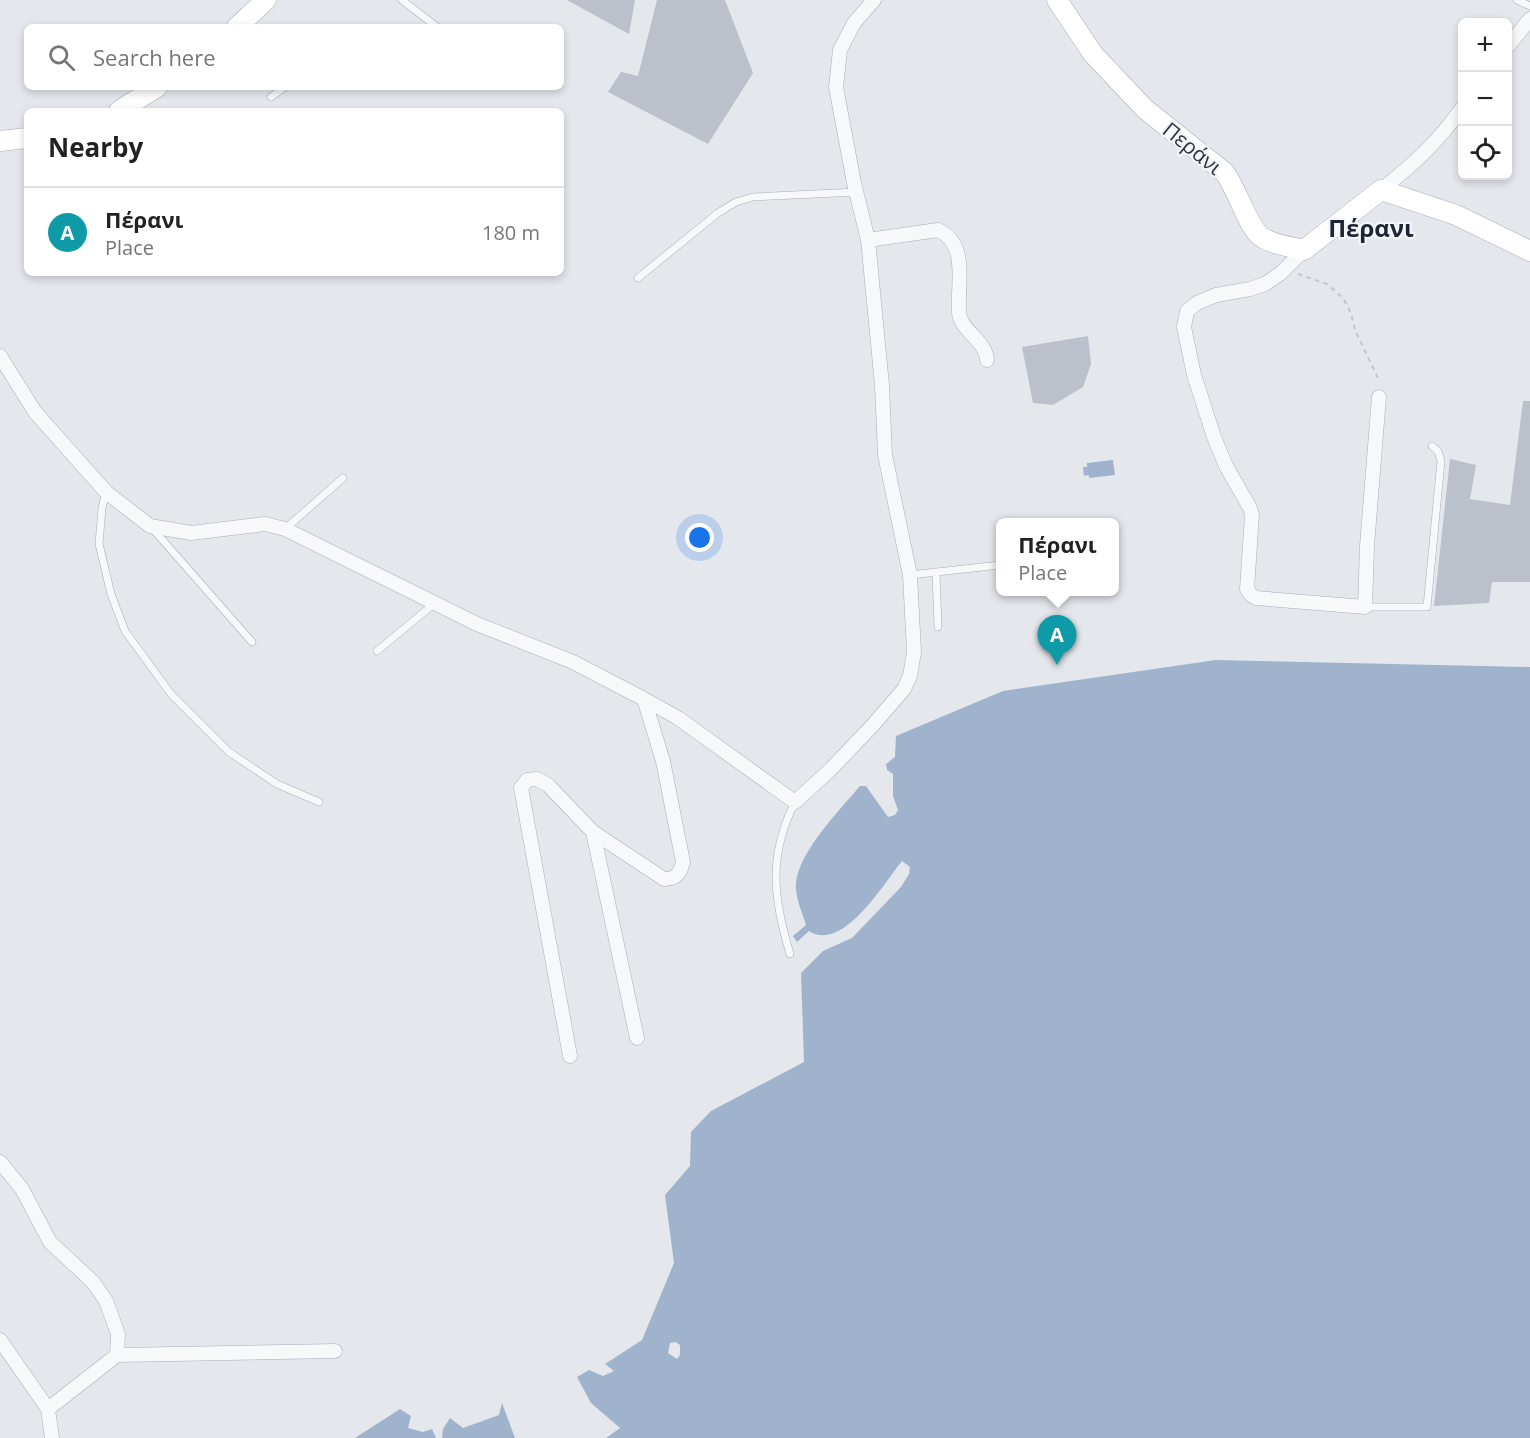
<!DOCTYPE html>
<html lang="en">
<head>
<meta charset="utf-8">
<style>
	body { margin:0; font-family:"Open Sans",sans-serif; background:#f6f6f6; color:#222 }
	.controls { position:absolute; right:18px; top:18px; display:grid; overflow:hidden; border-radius:9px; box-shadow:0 3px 9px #0003 }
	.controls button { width:54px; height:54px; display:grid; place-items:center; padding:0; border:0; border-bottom:2px solid #e0e0e0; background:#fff; color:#222; font:30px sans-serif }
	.you { position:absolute; left:700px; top:538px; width:21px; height:21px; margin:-15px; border:4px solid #fff; border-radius:50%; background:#1a73e8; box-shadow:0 0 0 9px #1a73e833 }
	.badge { display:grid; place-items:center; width:39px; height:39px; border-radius:50%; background:#0b8043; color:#fff; font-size:20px; font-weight:700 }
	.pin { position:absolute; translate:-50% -50px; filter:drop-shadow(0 2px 3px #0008) }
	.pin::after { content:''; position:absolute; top:32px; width:21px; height:18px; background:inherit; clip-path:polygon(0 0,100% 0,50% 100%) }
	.popup { position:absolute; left:996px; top:518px; width:123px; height:78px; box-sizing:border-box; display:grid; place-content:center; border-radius:9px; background:#fff; filter:drop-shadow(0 2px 4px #0005); font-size:20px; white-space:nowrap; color:#767676 }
	.popup b { font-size:22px; color:#222 }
	.popup::after { content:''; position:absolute; left:50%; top:100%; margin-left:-12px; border:12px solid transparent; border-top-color:#fff }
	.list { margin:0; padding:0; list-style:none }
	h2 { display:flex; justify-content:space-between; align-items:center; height:78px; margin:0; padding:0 24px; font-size:26px }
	h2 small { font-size:20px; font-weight:400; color:#767676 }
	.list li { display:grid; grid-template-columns:39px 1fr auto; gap:18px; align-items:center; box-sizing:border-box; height:90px; padding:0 24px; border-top:2px solid #e0e0e0 }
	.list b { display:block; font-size:22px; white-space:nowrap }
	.list p { margin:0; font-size:20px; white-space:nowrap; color:#767676 }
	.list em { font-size:20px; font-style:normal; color:#767676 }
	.icon { flex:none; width:33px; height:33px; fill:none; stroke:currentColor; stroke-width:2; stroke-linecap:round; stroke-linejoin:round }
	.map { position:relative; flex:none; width:1530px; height:1438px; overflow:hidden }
	.search { position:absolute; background:#fff; box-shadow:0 3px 9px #0003; left:24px; top:24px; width:540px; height:66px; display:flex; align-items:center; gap:15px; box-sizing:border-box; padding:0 21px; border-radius:9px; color:#767676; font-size:22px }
	.panel { position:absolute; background:#fff; box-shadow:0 3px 9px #0003; left:24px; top:108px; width:540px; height:168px; border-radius:9px }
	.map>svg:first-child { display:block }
	.water { fill:#9fb4cc; fill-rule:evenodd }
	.building { fill:#bbc0ca }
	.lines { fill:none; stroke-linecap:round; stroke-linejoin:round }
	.lane-casing { stroke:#a9aeb7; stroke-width:8 }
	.street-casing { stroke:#a9aeb7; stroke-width:15 }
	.secondary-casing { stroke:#a9aeb7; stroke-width:21 }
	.path { stroke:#c2c5cb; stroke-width:2; stroke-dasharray:4.5 4.5; stroke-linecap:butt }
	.lane { stroke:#f7f8fa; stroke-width:7 }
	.street { stroke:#f7f8fa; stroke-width:14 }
	.secondary { stroke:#fff; stroke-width:20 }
	.labels { text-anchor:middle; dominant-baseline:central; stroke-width:4.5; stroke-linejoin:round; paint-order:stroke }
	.street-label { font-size:21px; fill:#2b3445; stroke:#f4f6f9 }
	.quarter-label { font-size:24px; font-weight:bold; fill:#1d2536; stroke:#f4f6f9 }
</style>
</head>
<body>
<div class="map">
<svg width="1530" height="1438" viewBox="0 0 1530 1438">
	<rect width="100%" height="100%" fill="#e4e7ec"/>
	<path class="water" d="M1113,460L1115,475L1089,478V475L1084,476L1083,467H1087V463Z
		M1216,660L1530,667V1438H606L620,1428L591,1403L577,1377L589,1370L603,1376L614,1371L605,1364L642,1340L674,1263L665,1195L690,1166L691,1132L711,1111L804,1062L801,973L823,951L852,938L901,887L909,874L910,867L902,861C884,883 843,953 809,931L797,942L793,936L806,925C802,912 795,897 796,883C799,851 840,810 860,786H866L888,817L895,815L898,810L893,796V774L887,770L886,764L895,757L896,736L1003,691ZM676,1342L680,1345V1355L677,1359L668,1353L670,1343Z
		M502,1403L515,1438H442L443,1429L450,1418L463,1428L499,1415Z
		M400,1409L411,1416L408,1428L423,1432L432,1429L436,1438H355Z"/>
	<path class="building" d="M567,0H635L629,34Z
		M657,0H725L753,73L708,144L608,92L621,72L638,76Z
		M1088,336L1091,364L1083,387L1053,405L1033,403L1022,347Z
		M1523,401H1530V582H1492L1489,603L1434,606L1450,459L1476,465L1470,499L1510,505Z"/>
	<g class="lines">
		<g class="lane-casing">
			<path id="lane" d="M402,0L437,27
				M1517,0L1530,6
				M271,97L285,87
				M638,278L718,213L736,202L753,197L857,192
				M106,492L102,508L99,544L111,594L125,631L171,694L229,752L277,784L319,802
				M152,528L252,642
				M285,529L343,478
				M936,572L938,627
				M910,575L1000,565
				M1365,607H1427L1441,461L1438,451L1432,446
				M377,651L435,603
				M790,954C773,897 768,856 795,802"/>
		</g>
		<g class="street-casing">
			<path id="street" d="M1508,46L1530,19
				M1381,190C1415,163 1437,143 1462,108
				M868,240L938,230C969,244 957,284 959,312C960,331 986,340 987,360
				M1304,250L1281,273L1265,284L1250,289L1216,295L1197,303L1187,311L1184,327L1194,375L1214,437L1226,466L1250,508L1252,515L1247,589L1251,595L1256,598L1365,607L1367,546L1379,397
				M0,356L35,412L106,492L150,526L191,533L265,524L285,529L477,624L573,662L644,699L678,718L795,802L830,770L873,725L904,689L910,676L914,652L910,575L885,455L882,385L868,240L854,183L836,87L840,50L854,23L874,0
				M593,832L637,1038
				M570,1056L521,788L527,780L537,779L548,785L593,832L664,879C676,879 680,874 683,862L663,761L644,699
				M0,1162L22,1189L50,1242L93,1282L106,1301L118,1334L117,1355
				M0,1340L48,1409
				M52,1438L48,1409L117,1355L335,1351"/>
		</g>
		<g class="secondary-casing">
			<path id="secondary" d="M1057,0L1093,54L1145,109L1224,172C1237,187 1248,230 1263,238C1275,245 1291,247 1304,250L1381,190L1456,215L1530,251
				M237,27L266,0
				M119,111L157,87
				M0,141L27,138"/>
		</g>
		<path class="path" d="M1298,274L1327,284L1343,298L1351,313L1355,330L1378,378L1379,382"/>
		<use href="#lane" class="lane"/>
		<use href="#street" class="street"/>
		<use href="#secondary" class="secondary"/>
	</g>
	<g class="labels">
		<g class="street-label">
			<text transform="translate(1193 148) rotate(39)">Περάνι</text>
		</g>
		<g class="quarter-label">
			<text x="1371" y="227">Πέρανι</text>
		</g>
	</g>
</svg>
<div class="controls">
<button>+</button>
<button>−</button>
<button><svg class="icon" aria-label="locate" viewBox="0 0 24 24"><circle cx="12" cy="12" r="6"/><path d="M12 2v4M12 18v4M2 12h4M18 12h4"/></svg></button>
</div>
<div class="you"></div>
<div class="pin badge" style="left:1057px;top:665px;background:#0f9aa8">A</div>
<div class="popup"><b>Πέρανι</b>Place</div>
<div class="search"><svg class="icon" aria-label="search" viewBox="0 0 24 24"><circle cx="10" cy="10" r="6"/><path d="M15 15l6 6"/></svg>Search here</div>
<section class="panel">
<h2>Nearby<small></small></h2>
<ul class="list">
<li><span class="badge" style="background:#0f9aa8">A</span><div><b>Πέρανι</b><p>Place</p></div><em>180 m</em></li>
</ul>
</section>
</div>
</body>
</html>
